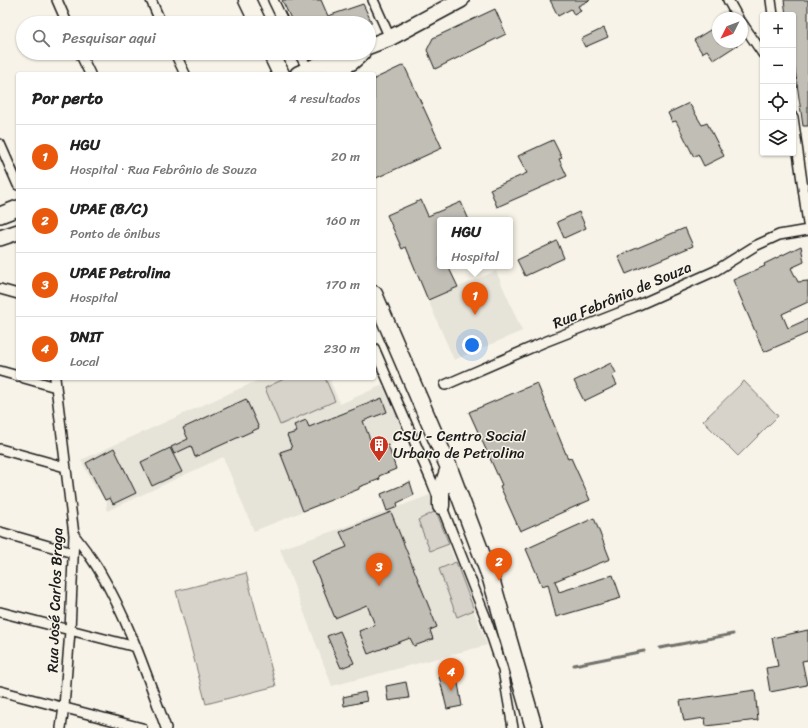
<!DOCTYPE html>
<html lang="pt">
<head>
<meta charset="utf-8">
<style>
	body { margin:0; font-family:Sriracha,sans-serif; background:#f6f6f6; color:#222 }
	.controls { position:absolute; right:12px; top:12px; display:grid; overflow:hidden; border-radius:4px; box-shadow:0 1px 3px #0004 }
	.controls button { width:36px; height:36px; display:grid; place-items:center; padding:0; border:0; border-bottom:1px solid #e0e0e0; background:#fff; color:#222; font:20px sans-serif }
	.compass { position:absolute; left:712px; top:12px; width:36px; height:36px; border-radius:50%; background:#fff; box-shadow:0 1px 3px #0004; rotate:228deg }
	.you { position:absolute; left:472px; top:345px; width:14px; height:14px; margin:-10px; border:3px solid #fff; border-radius:50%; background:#1a73e8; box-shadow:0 0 0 6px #1a73e833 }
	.badge { display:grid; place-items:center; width:26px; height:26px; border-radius:50%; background:#ea580c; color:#fff; font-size:13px; font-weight:700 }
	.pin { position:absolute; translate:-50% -33px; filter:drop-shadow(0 1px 2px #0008) }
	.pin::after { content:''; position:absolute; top:21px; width:14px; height:12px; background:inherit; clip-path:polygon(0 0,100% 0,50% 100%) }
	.popup { position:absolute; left:437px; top:217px; width:76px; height:52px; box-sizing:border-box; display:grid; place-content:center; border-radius:4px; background:#fff; filter:drop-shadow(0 1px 3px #0005); font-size:13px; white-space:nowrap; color:#767676 }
	.popup b { font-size:15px; color:#222 }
	.popup::after { content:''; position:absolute; left:50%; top:100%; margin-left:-8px; border:8px solid transparent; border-top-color:#fff }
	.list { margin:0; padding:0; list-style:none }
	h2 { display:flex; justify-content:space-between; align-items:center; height:52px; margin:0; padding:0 16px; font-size:17px }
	h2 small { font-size:13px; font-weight:400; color:#767676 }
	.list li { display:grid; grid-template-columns:26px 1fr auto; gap:12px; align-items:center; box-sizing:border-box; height:64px; padding:0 16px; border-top:1px solid #e0e0e0 }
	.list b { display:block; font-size:15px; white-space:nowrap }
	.list p { margin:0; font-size:13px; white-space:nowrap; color:#767676 }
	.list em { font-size:13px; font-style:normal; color:#767676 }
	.icon { flex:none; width:22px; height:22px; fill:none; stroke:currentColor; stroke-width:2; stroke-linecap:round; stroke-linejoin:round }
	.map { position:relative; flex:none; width:808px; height:728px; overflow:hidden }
	.search { position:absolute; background:#fff; box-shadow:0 1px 3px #0004; left:16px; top:16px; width:360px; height:44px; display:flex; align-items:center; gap:10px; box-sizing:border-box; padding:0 14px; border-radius:22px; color:#767676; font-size:15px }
	.panel { position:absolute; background:#fff; box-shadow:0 1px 3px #0004; left:16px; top:72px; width:360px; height:308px; border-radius:4px }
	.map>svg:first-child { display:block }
	.built { fill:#e6e3d9 }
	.green { fill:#d7d3cb; stroke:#7a7874 }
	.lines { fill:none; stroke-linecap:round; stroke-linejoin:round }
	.stream { stroke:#72716c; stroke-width:3 }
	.building { fill:#c0beb5; stroke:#1c1c1c }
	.minor-casing { stroke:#1c1c1c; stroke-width:12 }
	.primary-casing { stroke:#1c1c1c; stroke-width:18 }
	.trunk-casing { stroke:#1c1c1c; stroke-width:19 }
	.minor { stroke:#f7f3e8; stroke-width:9 }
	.primary { stroke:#f7f3e8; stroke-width:15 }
	.trunk { stroke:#f7f3e8; stroke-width:16 }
	.labels { text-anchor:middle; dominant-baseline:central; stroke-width:3; stroke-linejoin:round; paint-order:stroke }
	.street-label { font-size:15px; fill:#1c1c1c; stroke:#f7f3e8 }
	.poi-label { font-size:15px; fill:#1c1c1c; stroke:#f7f3e8; text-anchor:start }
</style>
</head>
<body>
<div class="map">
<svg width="808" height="728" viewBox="0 0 808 728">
	<rect width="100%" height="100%" fill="#f7f3e8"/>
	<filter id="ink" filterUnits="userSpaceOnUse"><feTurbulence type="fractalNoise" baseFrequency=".025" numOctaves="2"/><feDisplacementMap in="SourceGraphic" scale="8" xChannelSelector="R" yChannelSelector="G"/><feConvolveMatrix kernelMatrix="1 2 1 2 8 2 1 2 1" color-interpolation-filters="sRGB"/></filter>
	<g filter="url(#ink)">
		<path class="built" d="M496,271L522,331L454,360L428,300Z
			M263,378H329L340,404L383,385L406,439L374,450L352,470L359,489L254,531L223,457L107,511L106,508L107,503L100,490L96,489L81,460Z
			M430,495L487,645L332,686L280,549L339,529Z"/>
		<path class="green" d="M286,378H325L335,401L280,425L265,388Z
			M744,381L778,416L738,456L703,421Z
			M436,511L449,544L430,551L418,520Z
			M456,562L474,610L457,617L439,569Z
			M246,573L276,686L206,704L176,591Z"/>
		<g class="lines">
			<path class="stream" d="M660,648L733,634
				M574,665L644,651"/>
		</g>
		<path class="building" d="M282,0H321L328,16L363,4L372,23H293Z
			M550,0H590L578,6L581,11L574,15L571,9L558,16Z
			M784,0H808V126H803L793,56V15H786Z
			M495,9L506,34L435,69L427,50L433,38Z
			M718,25V42H742L714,60L707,50L702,53L694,40Z
			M604,28L608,37L585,47L581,39Z
			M404,65L442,148L374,179V79Z
			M689,103L702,125L707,123L724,156L704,166L698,154L694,157L676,121L672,122L668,113Z
			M553,140L562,158L559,159L567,176L497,207L490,189L527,173L518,156Z
			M421,200L428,216L461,202L469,220H440V266H448L458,287L428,300L406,247L402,249L387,215Z
			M579,212L586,228L564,238L557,222Z
			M685,228L693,246L626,274L618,256Z
			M557,241L564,258L525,276L517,260Z
			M801,246L804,262L791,268L798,282L808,281V302L782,314L788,328L808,319V333L764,352L733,280L765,266L764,264Z
			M611,363L616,373L612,375L617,385L584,401L574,381Z
			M537,383L568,459L571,458L590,500L520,531L500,486L502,485L469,412Z
			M382,398L387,412L363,421L374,450L388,445L396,469L379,476L380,479L359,487V489L303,511L280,452L292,448L287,435L297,432L294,425L306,420L309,427Z
			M246,399L259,428L195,457L191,446L174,454L171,447L188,439L183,428Z
			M114,448L136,493L113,504L110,498L105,500L86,463Z
			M170,448L182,472L152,486L141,462Z
			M410,482L414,495L397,503L398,507L387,511L381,494Z
			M391,512L437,627L430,630L433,639L414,646L410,638L368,654L359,631L375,625L367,605L335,618L312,561L347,547L340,532Z
			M594,518L610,559L555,581L559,592L613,575L621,598L556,617L548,584L542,586L526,549Z
			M808,630V660L802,661L807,685L770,692L766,668L778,666L772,638Z
			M340,631L354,663L341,668L327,636Z
			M456,672L462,706L447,709L439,676Z
			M406,682L409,698L388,701L386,686Z
			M755,690L758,720L706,726L705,718L684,721L680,701Z
			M365,692L367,701L344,706L343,697Z"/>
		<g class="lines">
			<g class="minor-casing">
				<path id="minor" d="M57,0L67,23
					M151,0L161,23
					M273,0L284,23
					M373,0L390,38
					M728,0L738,18
					M771,0L773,15
					M742,23L763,54
					M80,53L90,74
					M175,53L185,74
					M299,53L308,69
					M793,117L808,224
					M0,144L18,185
					M0,289L18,294
					M374,348L432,482L485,616L503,670L513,728
					M0,371L18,376
					M24,378L56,387
					M55,378L74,535L70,631L64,707L61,728
					M445,385L542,343L634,307L715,271L755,246L779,235L808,230
					M0,449L65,467
					M0,532L73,553
					M74,535C83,547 93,559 100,572C129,621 147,676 166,728
					M0,612L136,647
					M0,691L142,728"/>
			</g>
			<g class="primary-casing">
				<path id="primary" d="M369,46L390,38L461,0
					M298,74L344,53
					M330,74L352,62L362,53
					M0,215L18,208
					M0,238L18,232"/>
			</g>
			<g class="trunk-casing">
				<path id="trunk" d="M247,0L258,23
					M271,53L281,74
					M374,294L449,468L491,579L534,728
					M441,506V491L449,468"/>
			</g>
			<use href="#minor" class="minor"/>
			<use href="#primary" class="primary"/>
			<use href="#trunk" class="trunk"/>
		</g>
	</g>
	<defs>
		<g id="building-pin" transform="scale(1)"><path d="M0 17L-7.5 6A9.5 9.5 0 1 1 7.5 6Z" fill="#c8321e" stroke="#f7f3e8"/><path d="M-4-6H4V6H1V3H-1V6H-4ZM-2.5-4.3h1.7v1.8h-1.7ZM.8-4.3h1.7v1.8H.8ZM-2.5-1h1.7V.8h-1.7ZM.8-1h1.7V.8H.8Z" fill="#fff"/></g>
	</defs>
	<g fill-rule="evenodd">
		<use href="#building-pin" x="379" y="445"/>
	</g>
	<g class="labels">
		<g class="street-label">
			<text transform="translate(622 295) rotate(-23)">Rua Febrônio de Souza</text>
			<text transform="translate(55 600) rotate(-88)">Rua José Carlos Braga</text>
		</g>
		<g class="poi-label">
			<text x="393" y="436">CSU - Centro Social<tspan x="393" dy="17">Urbano de Petrolina</tspan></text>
		</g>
	</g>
</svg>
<div class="controls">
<button>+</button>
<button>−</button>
<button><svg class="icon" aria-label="locate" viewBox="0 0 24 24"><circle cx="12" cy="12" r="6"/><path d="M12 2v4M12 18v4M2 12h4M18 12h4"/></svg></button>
<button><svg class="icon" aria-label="layers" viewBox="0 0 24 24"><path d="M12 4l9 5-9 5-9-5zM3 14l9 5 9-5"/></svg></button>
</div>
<svg class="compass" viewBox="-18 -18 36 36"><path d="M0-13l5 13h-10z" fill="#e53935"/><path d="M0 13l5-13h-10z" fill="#767676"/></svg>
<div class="you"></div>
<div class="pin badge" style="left:475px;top:315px">1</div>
<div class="popup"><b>HGU</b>Hospital</div>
<div class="pin badge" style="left:499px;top:581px">2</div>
<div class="pin badge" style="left:379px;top:586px">3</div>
<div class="pin badge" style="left:451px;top:691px">4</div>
<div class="search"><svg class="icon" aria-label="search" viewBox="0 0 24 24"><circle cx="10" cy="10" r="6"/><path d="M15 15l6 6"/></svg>Pesquisar aqui</div>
<section class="panel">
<h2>Por perto<small>4 resultados</small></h2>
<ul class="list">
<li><span class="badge">1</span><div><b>HGU</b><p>Hospital · Rua Febrônio de Souza</p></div><em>20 m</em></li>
<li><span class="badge">2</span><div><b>UPAE (B/C)</b><p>Ponto de ônibus</p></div><em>160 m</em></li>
<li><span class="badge">3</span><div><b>UPAE Petrolina</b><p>Hospital</p></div><em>170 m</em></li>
<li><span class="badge">4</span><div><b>DNIT</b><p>Local</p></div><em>230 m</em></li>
</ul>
</section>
</div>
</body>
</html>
